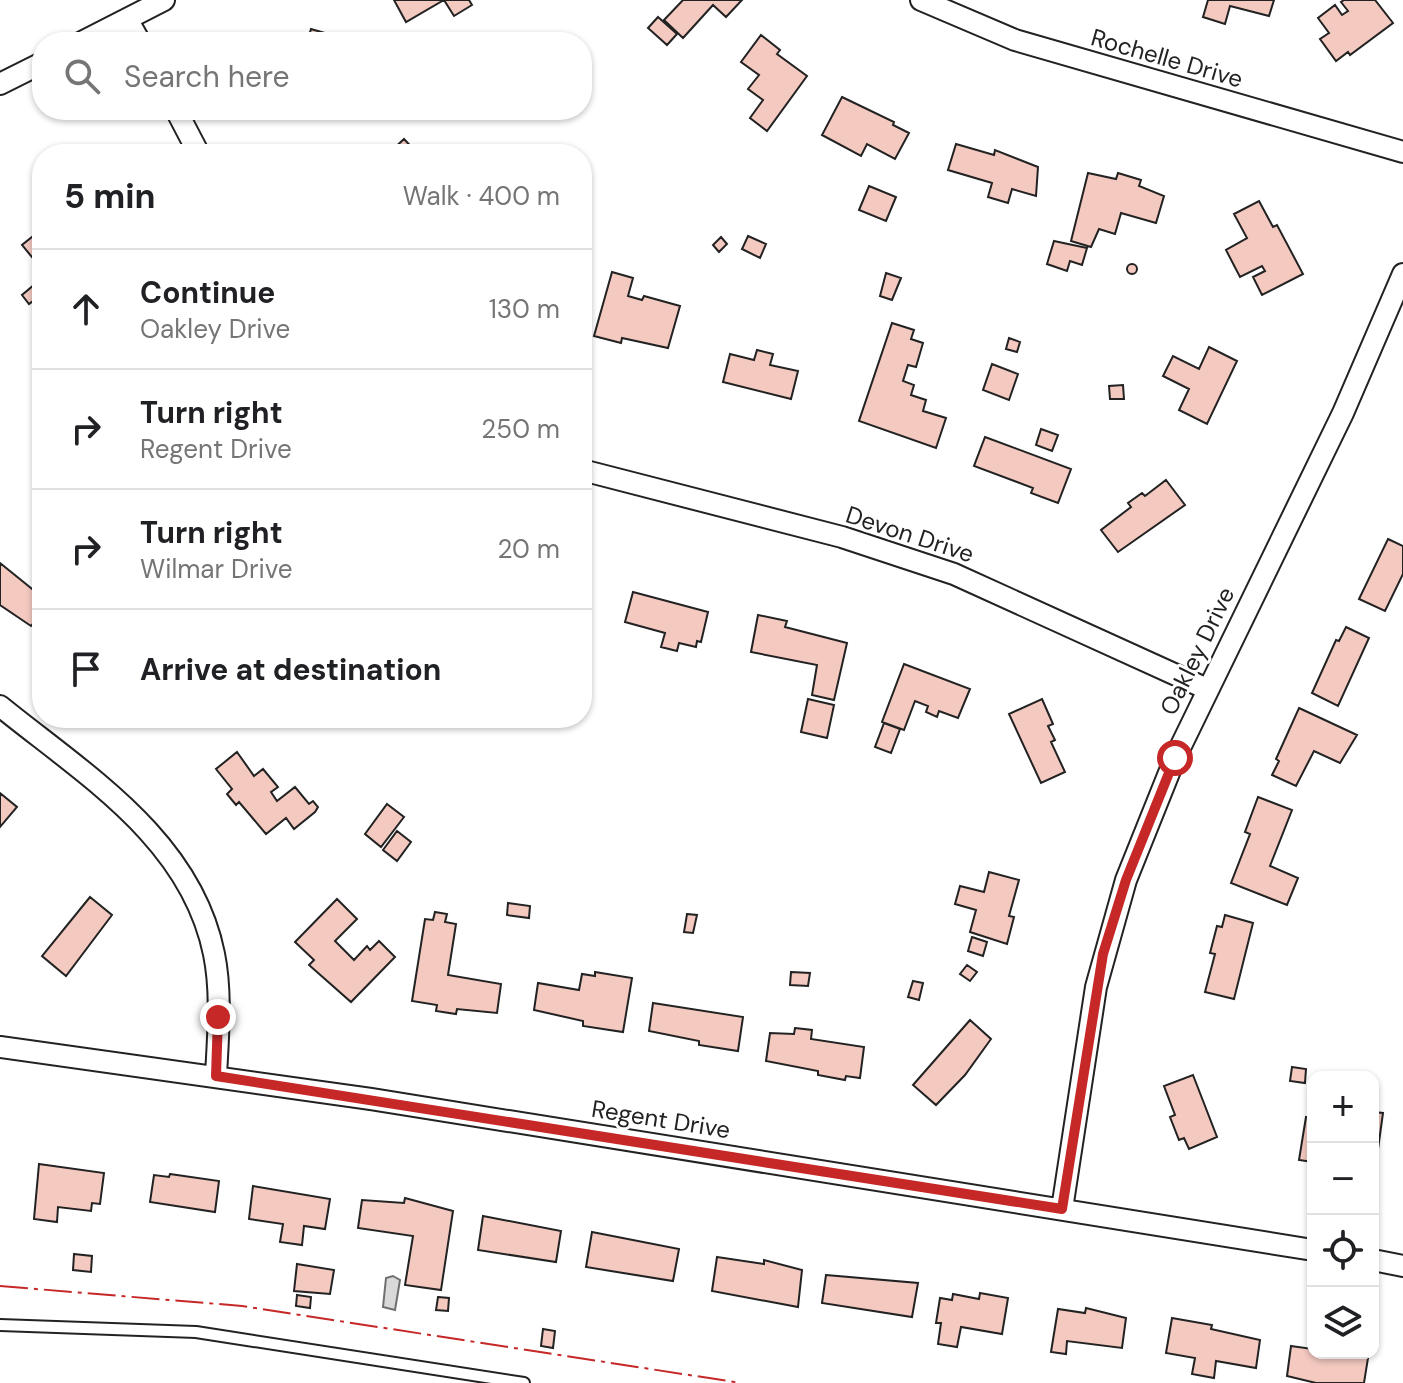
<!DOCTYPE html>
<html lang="en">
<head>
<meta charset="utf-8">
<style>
	body { margin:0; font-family:"DM Sans",sans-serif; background:#f2f2f2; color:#202124 }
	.controls { position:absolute; right:24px; bottom:24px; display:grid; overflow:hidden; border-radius:16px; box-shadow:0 2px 6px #0004 }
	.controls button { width:72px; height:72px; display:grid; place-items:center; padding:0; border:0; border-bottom:2px solid #e0e0e0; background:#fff; color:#202124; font:40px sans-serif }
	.stop { position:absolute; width:24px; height:24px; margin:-18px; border:6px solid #c62828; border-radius:50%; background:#fff }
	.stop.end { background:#c62828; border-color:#fff; box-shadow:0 2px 8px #0008 }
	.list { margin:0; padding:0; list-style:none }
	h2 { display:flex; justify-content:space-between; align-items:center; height:104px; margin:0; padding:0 32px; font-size:34px }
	h2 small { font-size:26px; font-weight:400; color:#757577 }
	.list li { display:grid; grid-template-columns:52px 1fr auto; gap:24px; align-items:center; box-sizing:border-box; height:120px; padding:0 32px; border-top:2px solid #e0e0e0 }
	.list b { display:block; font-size:30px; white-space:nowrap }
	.list p { margin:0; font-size:26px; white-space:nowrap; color:#757577 }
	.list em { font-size:26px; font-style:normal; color:#757577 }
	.icon { flex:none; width:44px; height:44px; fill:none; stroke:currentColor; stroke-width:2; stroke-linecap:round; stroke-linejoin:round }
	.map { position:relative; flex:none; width:1403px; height:1383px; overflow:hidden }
	.search { position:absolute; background:#fff; box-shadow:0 2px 6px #0004; left:32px; top:32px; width:560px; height:88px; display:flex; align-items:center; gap:20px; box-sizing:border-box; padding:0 28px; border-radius:32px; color:#757577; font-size:30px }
	.panel { position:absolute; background:#fff; box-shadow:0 2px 6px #0004; left:32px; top:144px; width:560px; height:584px; border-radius:32px }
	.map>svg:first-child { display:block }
	.water { fill:#d9d9d9; stroke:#6f6f6f; stroke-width:2 }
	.building { fill:#f3c9c0; stroke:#222; stroke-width:2 }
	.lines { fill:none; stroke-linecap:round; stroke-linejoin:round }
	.lane-casing { stroke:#222; stroke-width:14 }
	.street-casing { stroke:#222; stroke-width:24 }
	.lane { stroke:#fff; stroke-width:10 }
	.street { stroke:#fff; stroke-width:20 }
	.power { stroke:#c62828; stroke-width:2; stroke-dasharray:28 6 4 6; stroke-linecap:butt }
	.route { stroke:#c62828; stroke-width:10 }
	.labels { text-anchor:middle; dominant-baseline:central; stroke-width:6; stroke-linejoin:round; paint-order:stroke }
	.street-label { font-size:24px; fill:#222; stroke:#fff }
</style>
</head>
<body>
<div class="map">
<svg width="1403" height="1383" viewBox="0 0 1403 1383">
	<rect width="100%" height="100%" fill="#fff"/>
	<path class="water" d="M393,1276L400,1280L395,1310L383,1307L386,1278Z"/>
	<path class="building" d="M394,0H469L472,5L454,16L444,0L406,22Z
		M683,0H742L726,17L713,5L683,38L664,20Z
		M1208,0H1274L1269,16L1230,6L1225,24L1203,17Z
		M1344,0H1375L1393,23L1350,55L1348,52L1336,61L1320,39L1329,33L1318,18L1335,5L1342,15L1348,11L1341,2Z
		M658,17L677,34L667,45L648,28Z
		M311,29L335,36L333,42H307Z
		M761,35L780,50L777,54L807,76L767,131L750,118L763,100L748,89L759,75L741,62Z
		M842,97L894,122L893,125L909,133L895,159L867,144L861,156L822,135Z
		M404,139L418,154H388Z
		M956,144L994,155L995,150L1038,167L1036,196L1012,189L1008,203L988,197L992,183L948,170Z
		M42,166V191L36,190Z
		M1088,173L1116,179L1118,173L1141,180L1139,186L1164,196L1156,223L1121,213L1115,234L1099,229L1091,247L1071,241Z
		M869,186L896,197L886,221L859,210Z
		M1259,201L1273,227L1277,225L1303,274L1262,295L1253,277L1265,271L1262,266L1240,277L1226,250L1247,238L1234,214Z
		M37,233L42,240L39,244L42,258L36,262L22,245Z
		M748,236L766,244L760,258L742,249Z
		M721,237L727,244L719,252L713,245Z
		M1054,241L1087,248L1082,265L1070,261L1067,271L1047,264Z
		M1127 269a5 5 0 1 1 10 0a5 5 0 1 1-10 0Z
		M612,272L633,278L628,296L642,300L644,296L680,306L668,348L622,338L621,343L594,336Z
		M886,273L901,278L892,300L880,296Z
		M34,285L42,294L29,304L22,295Z
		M892,323L914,330L911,339L923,343L916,367L908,365L903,381L914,385L911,395L926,400L923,411L946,418L936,448L859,421Z
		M1009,338L1020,342L1017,352L1006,349Z
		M1209,347L1237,361L1207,424L1179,410L1189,389L1163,376L1173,356L1199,369Z
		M757,350L773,354L770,365L798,371L791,399L723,382L730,354L754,360Z
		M992,364L1018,374L1009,400L983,390Z
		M1123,385L1124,399H1110L1109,386Z
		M1041,429L1058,435L1052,451L1036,445Z
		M985,437L1071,469L1058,503L1031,493L1033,488L974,466Z
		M1166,480L1185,505L1118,552L1101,530L1131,507L1128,503L1142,493L1145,496Z
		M1388,539L1403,546V574L1385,611L1359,599Z
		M0,563L42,597V612L31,626L0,605Z
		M633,592L708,612L701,642L697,641L696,647L679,643L677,651L661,647L665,633L625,622Z
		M758,615L787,621L785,627L847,643L834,700L812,695L817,665L751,652Z
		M1346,627L1369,638L1338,706L1312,693L1336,640L1339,641Z
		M904,664L970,689L958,718L939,711L937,717L926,712L928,706L915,701L904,730L882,722Z
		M808,699L834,705L827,738L801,732Z
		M1042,699L1053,724L1048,726L1055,740L1051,742L1065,772L1041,783L1009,714Z
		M1299,708L1357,735L1340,763L1314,751L1296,786L1272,775L1279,761L1276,759Z
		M884,723L900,729L891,753L875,747Z
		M237,752L254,776L263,769L278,787L271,792L277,801L295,787L309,804L313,801L318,807L315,812L294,829L286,818L266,834L239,802L236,805L227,794L232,789L216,769Z
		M0,793L17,807L0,827Z
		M1258,797L1292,810L1270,866L1298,878L1287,905L1231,883L1250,834L1245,832Z
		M387,804L404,817L381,847L365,834Z
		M397,831L411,842L397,861L383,850Z
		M989,872L1019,880L1009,916L1014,917L1007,944L970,932L976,910L955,904L960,886L984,892Z
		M90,897L112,915L66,976L42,956Z
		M337,899L357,919L335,941L354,960L367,946L370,950L379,941L395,957L351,1002L309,965L314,960L295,942Z
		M508,903L530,906L529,918L507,915Z
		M435,912L447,914L445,922L456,924L448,975L501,984L497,1013L457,1009L456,1014L436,1011L437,1005L412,1001L425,919L433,920Z
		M687,914L697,915L693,933L684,932Z
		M1225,915L1253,923L1234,999L1205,992L1215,954L1210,953L1217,926L1222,927Z
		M972,937L987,942L983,956L968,951Z
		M967,965L977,972L970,981L960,974Z
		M595,972L632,978L623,1032L583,1026V1021L534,1010L538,983L579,990L582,974L595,976Z
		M791,972L810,973L808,986L790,985Z
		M913,981L923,983L919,1000L908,997Z
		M653,1003L743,1017L738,1051L699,1045V1041L649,1031Z
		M970,1020L991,1039L965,1075L936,1105L913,1085Z
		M795,1028L812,1030L811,1039L864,1047L860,1078L846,1076L845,1080L818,1075V1071L766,1061L770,1033L794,1034Z
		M1292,1067L1306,1069L1305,1083L1290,1081Z
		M1193,1075L1217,1137L1189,1149L1184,1138L1179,1140L1170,1117L1175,1115L1164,1086Z
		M1373,1112L1383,1113L1376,1164L1373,1163Z
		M1306,1117L1313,1118V1162L1299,1160Z
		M39,1164L104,1173L100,1204L92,1203L91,1211L58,1207L57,1222L34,1219Z
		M170,1174L219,1181L215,1212L150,1202L154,1175L169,1177Z
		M253,1186L330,1199L325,1229L304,1226L302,1245L280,1242L283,1224L249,1219Z
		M405,1198L453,1211L441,1290L405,1285L413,1236L358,1228L362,1200L404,1203Z
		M483,1216L561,1231L556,1262L478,1250Z
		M592,1232L679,1249L673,1281L586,1267Z
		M74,1254L92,1256L91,1272L73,1270Z
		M717,1257L764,1264V1260L802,1270L798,1307L712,1291Z
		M297,1264L334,1270L330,1294L294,1291Z
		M826,1275L918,1283L912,1317L822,1303Z
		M980,1293L1008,1298L1002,1334L961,1327L957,1347L938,1344L941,1323H936L940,1298L952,1300L953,1294L979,1299Z
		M297,1295L311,1297L310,1308L296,1306Z
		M438,1297L449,1298L448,1311L436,1310Z
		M1086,1308L1126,1318L1122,1348L1067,1341L1066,1354L1051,1352L1058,1309L1085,1313Z
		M1172,1318L1212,1325L1211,1329L1260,1340L1256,1368L1216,1361L1214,1378L1192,1374L1195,1358L1166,1353Z
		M543,1329L555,1331L553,1348L541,1346Z
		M1291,1346L1313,1349V1353L1368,1358L1364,1383H1316L1287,1376Z"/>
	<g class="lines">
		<g class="lane-casing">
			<path id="lane" d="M0,1325L196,1332L524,1383"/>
		</g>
		<g class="street-casing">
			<path id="street" d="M921,0L1015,40L1403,152
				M127,19L140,42
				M82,42L164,0
				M0,84L42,63
				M176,110L199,154
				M582,470L842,537L954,574L1207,689
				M0,706C85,775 191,839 214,954C222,993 218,1036 216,1076
				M0,1047L371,1099L1313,1250
				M1062,1209L1096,987L1126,880L1175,758L1343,413L1403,274
				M1373,1260L1403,1266"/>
		</g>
		<use href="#lane" class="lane"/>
		<use href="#street" class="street"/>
		<path class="power" d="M0,1286L242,1306L741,1383"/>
	</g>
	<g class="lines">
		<path class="route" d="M218,1017L216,1076L1062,1209L1103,954L1126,880L1175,758"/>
	</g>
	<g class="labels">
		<g class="street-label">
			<text transform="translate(1167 58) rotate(16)">Rochelle Drive</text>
			<text transform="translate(910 534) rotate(18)">Devon Drive</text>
			<text transform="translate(1197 651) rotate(-64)">Oakley Drive</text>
			<text transform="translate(661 1119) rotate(9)">Regent Drive</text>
		</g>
	</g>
</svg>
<div class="controls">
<button>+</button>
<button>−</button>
<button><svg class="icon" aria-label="locate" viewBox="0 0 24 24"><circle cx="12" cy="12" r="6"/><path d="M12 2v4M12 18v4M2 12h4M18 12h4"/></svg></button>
<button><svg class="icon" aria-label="layers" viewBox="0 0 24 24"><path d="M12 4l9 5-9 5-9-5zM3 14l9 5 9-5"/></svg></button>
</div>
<div class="stop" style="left:1175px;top:758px"></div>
<div class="stop end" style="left:218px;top:1017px"></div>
<div class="search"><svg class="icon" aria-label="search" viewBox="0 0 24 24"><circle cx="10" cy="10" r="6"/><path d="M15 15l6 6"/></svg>Search here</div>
<section class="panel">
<h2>5 min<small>Walk · 400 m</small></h2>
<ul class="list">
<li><svg class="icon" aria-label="ahead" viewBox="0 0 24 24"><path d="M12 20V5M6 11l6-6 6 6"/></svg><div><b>Continue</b><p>Oakley Drive</p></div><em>130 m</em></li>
<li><svg class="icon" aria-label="right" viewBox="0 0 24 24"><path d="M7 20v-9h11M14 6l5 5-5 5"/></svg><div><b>Turn right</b><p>Regent Drive</p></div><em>250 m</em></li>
<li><svg class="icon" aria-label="right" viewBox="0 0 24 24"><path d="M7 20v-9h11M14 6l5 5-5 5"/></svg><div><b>Turn right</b><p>Wilmar Drive</p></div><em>20 m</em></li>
<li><svg class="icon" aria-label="arrive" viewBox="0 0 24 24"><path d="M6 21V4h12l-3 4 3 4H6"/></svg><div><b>Arrive at destination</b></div></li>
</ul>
</section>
</div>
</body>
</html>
